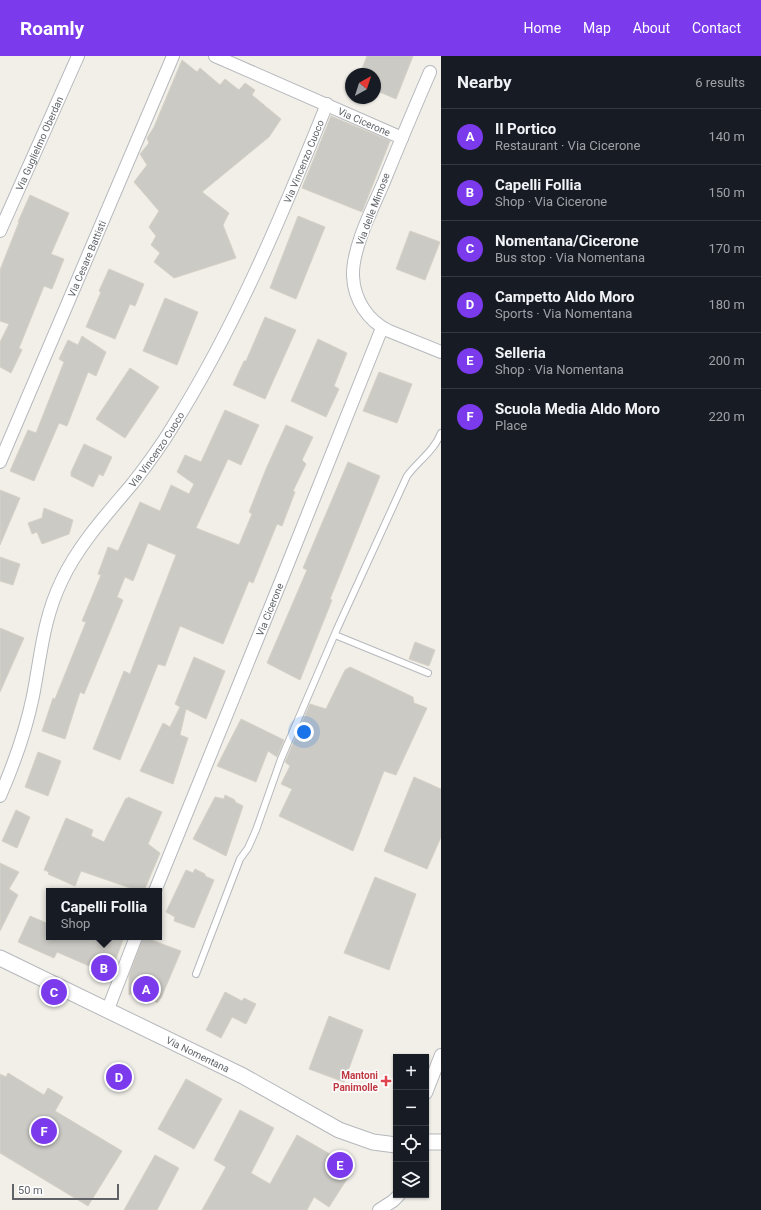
<!DOCTYPE html>
<html lang="en">
<head>
<meta charset="utf-8">
<style>
	body { margin:0; font-family:Roboto,sans-serif; background:#242831; color:#f1f3f6 }
	.controls { position:absolute; right:12px; bottom:12px; display:grid; overflow:hidden; border-radius:0px; box-shadow:0 1px 3px #0004 }
	.controls button { width:36px; height:36px; display:grid; place-items:center; padding:0; border:0; border-bottom:1px solid #363941; background:#171b24; color:#f1f3f6; font:20px sans-serif }
	.compass { position:absolute; left:345px; top:12px; width:36px; height:36px; border-radius:50%; background:#171b24; box-shadow:0 1px 3px #0004; rotate:39deg }
	.scale { position:absolute; left:12px; bottom:10px; width:107px; box-sizing:border-box; padding-left:4px; border:2px solid #5f6368; border-top:0; font-size:11px; line-height:14px; white-space:nowrap; color:#5f6368; -webkit-text-stroke:3px #fff; paint-order:stroke }
	.you { position:absolute; left:304px; top:676px; width:14px; height:14px; margin:-10px; border:3px solid #fff; border-radius:50%; background:#1a73e8; box-shadow:0 0 0 6px #1a73e833 }
	.badge { display:grid; place-items:center; width:26px; height:26px; border-radius:50%; background:#7c3aed; color:#fff; font-size:13px; font-weight:700 }
	.pin { position:absolute; translate:-50% -50%; border:2px solid #fff; box-shadow:0 1px 4px #0006 }
	.popup { position:absolute; left:46px; top:832px; width:116px; height:52px; box-sizing:border-box; display:grid; place-content:center; border-radius:0px; background:#171b24; filter:drop-shadow(0 1px 3px #0005); font-size:13px; white-space:nowrap; color:#9ea1a6 }
	.popup b { font-size:15px; color:#f1f3f6 }
	.popup::after { content:''; position:absolute; left:50%; top:100%; margin-left:-8px; border:8px solid transparent; border-top-color:#171b24 }
	.list { margin:0; padding:0; list-style:none }
	h2 { display:flex; justify-content:space-between; align-items:center; height:52px; margin:0; padding:0 16px; font-size:17px }
	h2 small { font-size:13px; font-weight:400; color:#9ea1a6 }
	.list li { display:grid; grid-template-columns:26px 1fr auto; gap:12px; align-items:center; box-sizing:border-box; height:56px; padding:0 16px; border-top:1px solid #363941 }
	.list b { display:block; font-size:15px; white-space:nowrap }
	.list p { margin:0; font-size:13px; white-space:nowrap; color:#9ea1a6 }
	.list em { font-size:13px; font-style:normal; color:#9ea1a6 }
	.icon { flex:none; width:22px; height:22px; fill:none; stroke:currentColor; stroke-width:2; stroke-linecap:round; stroke-linejoin:round }
	.map { position:relative; flex:none; width:441px; height:1154px; overflow:hidden }
	header { display:flex; align-items:center; gap:24px; box-sizing:border-box; height:56px; padding:0 20px; background:#7c3aed; color:#fff }
	header strong { font-size:19px }
	nav { display:flex; gap:22px; margin-inline-start:auto; font-size:14px }
	main { display:flex }
	aside { flex:1; background:#171b24 }
	.map>svg:first-child { display:block }
	.building { fill:#cccac5; stroke:#d6d1c6 }
	.lines { fill:none; stroke-linecap:round; stroke-linejoin:round }
	.service-casing { stroke:#b5b8bc; stroke-width:8 }
	.minor-casing { stroke:#b5b8bc; stroke-width:14 }
	.tertiary-casing { stroke:#b5b8bc; stroke-width:17 }
	.service { stroke:#fff; stroke-width:6 }
	.minor { stroke:#fff; stroke-width:12 }
	.tertiary { stroke:#fff; stroke-width:15 }
	.health-dot { fill:#e0444e; stroke:#fff; stroke-width:1.5 }
	.labels { text-anchor:middle; dominant-baseline:central; stroke-width:3; stroke-linejoin:round; paint-order:stroke }
	.street-label { font-size:10px; fill:#5f6368; stroke:#fff }
	.health-label { font-size:10px; font-weight:bold; fill:#be3a42; stroke:#fff; text-anchor:end }
</style>
</head>
<body>
<header>
<strong>Roamly</strong>
<nav><a>Home</a><a>Map</a><a>About</a><a>Contact</a></nav>
</header>
<main>
<div class="map">
<svg width="441" height="1154" viewBox="0 0 441 1154">
	<rect width="100%" height="100%" fill="#f1efe8"/>
	<path class="building" d="M367,0H413L396,43L375,34V18H360Z
		M182,4L197,16L200,12L220,29L225,23L239,34L245,27L255,34L252,39L281,63L269,81L202,136L229,157L223,169L236,202L174,222L154,206L160,197L151,189L156,180L149,171L159,155L134,126L147,109L140,98L149,87L147,82L154,71Z
		M331,60L390,85L362,156L302,132Z
		M30,139L69,157L51,198L64,203L52,233L44,230L19,292L22,294L11,317L0,311V286L9,268L0,265V214L19,166H18Z
		M298,160L325,171L296,243L270,232Z
		M410,175L440,186L425,224L396,213Z
		M109,213L144,228L135,250L130,248L115,283L86,271L101,236L99,235Z
		M165,242L198,256L177,309L143,295Z
		M265,261L296,274L265,343L233,329L244,305H246Z
		M82,280L106,296L96,320L88,316L67,370L59,367L34,425L10,415L28,374L36,377L64,306L59,303L68,284L78,289Z
		M318,283L347,297L334,330L339,333L326,361L291,345Z
		M130,312L159,331L125,382L96,363Z
		M379,316L412,328L397,367L363,355Z
		M225,354L259,369L241,409L228,403L196,472L239,489L252,458L249,456L266,413L286,369L313,381L302,404L306,408L293,435L295,436L282,470L277,468L253,527L249,525L223,588L180,570L165,610L158,608L120,704L93,693L124,615L130,618L176,499L148,487L133,525L125,521L117,541L123,544L84,638L80,636L65,683L42,675L53,642L55,643L86,566L82,565L101,519L98,518L108,491L118,495L140,446L160,455L171,429L189,438L194,428L177,416L185,399L201,406Z
		M84,388L112,401L103,420L99,418L93,431L71,420V416Z
		M348,406L380,420L330,543L332,544L300,624L267,607L307,514L303,512Z
		M0,434L20,442L0,489Z
		M44,452L73,464L69,478L42,488L37,476L32,478L28,467L42,462Z
		M0,501L20,508L13,529L0,525Z
		M0,572L24,582L0,636Z
		M415,586L435,594L429,610L409,603Z
		M194,601L225,615L206,663L186,653L180,679L188,682L173,728L140,715L163,667L170,671L180,651L175,648Z
		M350,611L413,641L414,647L427,652L396,719L384,715L353,795L279,760L292,733L281,728L290,710L285,706L310,648L326,653L345,614Z
		M241,663L284,684L277,701L268,695L256,726L217,710Z
		M38,696L61,705L48,740L25,731Z
		M414,721L441,733V781L427,813L384,795Z
		M225,739L235,744V746L243,750L226,800L193,783L215,741L224,743Z
		M128,741L162,756L148,788L160,797L144,835H139L81,815L75,830L48,818L49,816L44,814L66,762L93,774L91,780L104,786L126,742L128,743Z
		M16,754L30,761L17,792L2,785Z
		M0,807L19,816L9,833L18,839L0,875Z
		M195,813L205,818V820L214,824L194,872L174,865L175,861L166,856L186,814L193,817Z
		M375,821L416,838L389,914L344,897Z
		M30,860L49,868V881H124L110,919L57,896L54,902L18,886Z
		M143,881L181,895L161,942L157,947L138,934L129,939V920Z
		M225,936L242,945L244,942L256,948L246,968L232,961L221,982L206,974Z
		M329,960L363,974L344,1026L309,1013Z
		M8,1017L44,1039L48,1032L63,1041L55,1055L122,1095L88,1150L0,1097V1018L6,1021Z
		M186,1023L222,1043L194,1093L158,1073Z
		M240,1054L274,1072L251,1117L270,1128L297,1079L354,1112L329,1151L314,1141L307,1154H202L226,1111L214,1104Z
		M155,1099L179,1112L157,1154H124Z"/>
	<g class="lines">
		<g class="service-casing">
			<path id="service" d="M335,579L428,617
				M196,918L240,803L248,792L256,774L281,703L337,573L407,420C418,405 434,395 441,377"/>
		</g>
		<g class="minor-casing">
			<g id="minor">
				<path id="s1" d="M215,0L402,82"/>
				<path d="M430,16C414,53 398,91 383,128C372,153 352,193 353,220C354,244 368,265 389,275L441,296"/>
				<path id="s2" d="M0,175L78,0"/>
				<path id="s3" d="M0,406L173,0"/>
				<path id="s4" d="M0,740C14,708 26,674 33,640C41,599 43,563 62,524C79,488 107,458 133,427C147,409 161,390 173,370C236,270 283,157 327,48"/>
				<path id="s5" d="M155,835L283,520L382,272"/>
				<path d="M108,953L136,881"/>
				<path d="M426,1037L441,999"/>
				<path d="M379,1154L393,1145L399,1139"/>
			</g>
		</g>
		<g class="tertiary-casing">
			<g id="tertiary">
				<path id="s6" d="M0,902L243,1020L339,1074L373,1086L396,1089"/>
				<path d="M426,1086H441"/>
			</g>
		</g>
		<use href="#service" class="service"/>
		<use href="#minor" class="minor"/>
		<use href="#tertiary" class="tertiary"/>
	</g>
	<path class="health-dot" d="M384 1019h4v4h4v4h-4v4h-4v-4h-4v-4h4z"/>
	<g class="labels">
		<g class="street-label">
			<text stroke="none"><textPath href="#s1" startOffset="163">Via Cicerone</textPath></text>
			<text stroke="none"><textPath href="#s2" startOffset="96">Via Guglielmo Oberdan</textPath></text>
			<text stroke="none"><textPath href="#s4" startOffset="711">Via Vincenzo Cuoco</textPath></text>
			<text transform="translate(373 153) rotate(-69)">Via delle Mimose</text>
			<text stroke="none"><textPath href="#s3" startOffset="221">Via Cesare Battisti</textPath></text>
			<text stroke="none"><textPath href="#s4" startOffset="387">Via Vincenzo Cuoco</textPath></text>
			<text stroke="none"><textPath href="#s5" startOffset="304">Via Cicerone</textPath></text>
			<text stroke="none"><textPath href="#s6" startOffset="220">Via Nomentana</textPath></text>
		</g>
		<g class="health-label">
			<text x="378" y="1019">Mantoni<tspan x="378" dy="12">Panimolle</tspan></text>
		</g>
	</g>
</svg>
<div class="controls">
<button>+</button>
<button>−</button>
<button><svg class="icon" aria-label="locate" viewBox="0 0 24 24"><circle cx="12" cy="12" r="6"/><path d="M12 2v4M12 18v4M2 12h4M18 12h4"/></svg></button>
<button><svg class="icon" aria-label="layers" viewBox="0 0 24 24"><path d="M12 4l9 5-9 5-9-5zM3 14l9 5 9-5"/></svg></button>
</div>
<svg class="compass" viewBox="-18 -18 36 36"><path d="M0-13l5 13h-10z" fill="#e53935"/><path d="M0 13l5-13h-10z" fill="#9ea1a6"/></svg>
<div class="scale">50 m</div>
<div class="you"></div>
<div class="pin badge" style="left:146px;top:933px">A</div>
<div class="pin badge" style="left:104px;top:912px">B</div>
<div class="popup"><b>Capelli Follia</b>Shop</div>
<div class="pin badge" style="left:54px;top:936px">C</div>
<div class="pin badge" style="left:119px;top:1021px">D</div>
<div class="pin badge" style="left:340px;top:1109px">E</div>
<div class="pin badge" style="left:44px;top:1075px">F</div>
</div>
<aside>
<h2>Nearby<small>6 results</small></h2>
<ul class="list">
<li><span class="badge">A</span><div><b>Il Portico</b><p>Restaurant · Via Cicerone</p></div><em>140 m</em></li>
<li><span class="badge">B</span><div><b>Capelli Follia</b><p>Shop · Via Cicerone</p></div><em>150 m</em></li>
<li><span class="badge">C</span><div><b>Nomentana/Cicerone</b><p>Bus stop · Via Nomentana</p></div><em>170 m</em></li>
<li><span class="badge">D</span><div><b>Campetto Aldo Moro</b><p>Sports · Via Nomentana</p></div><em>180 m</em></li>
<li><span class="badge">E</span><div><b>Selleria</b><p>Shop · Via Nomentana</p></div><em>200 m</em></li>
<li><span class="badge">F</span><div><b>Scuola Media Aldo Moro</b><p>Place</p></div><em>220 m</em></li>
</ul>
</aside>
</main>
</body>
</html>
